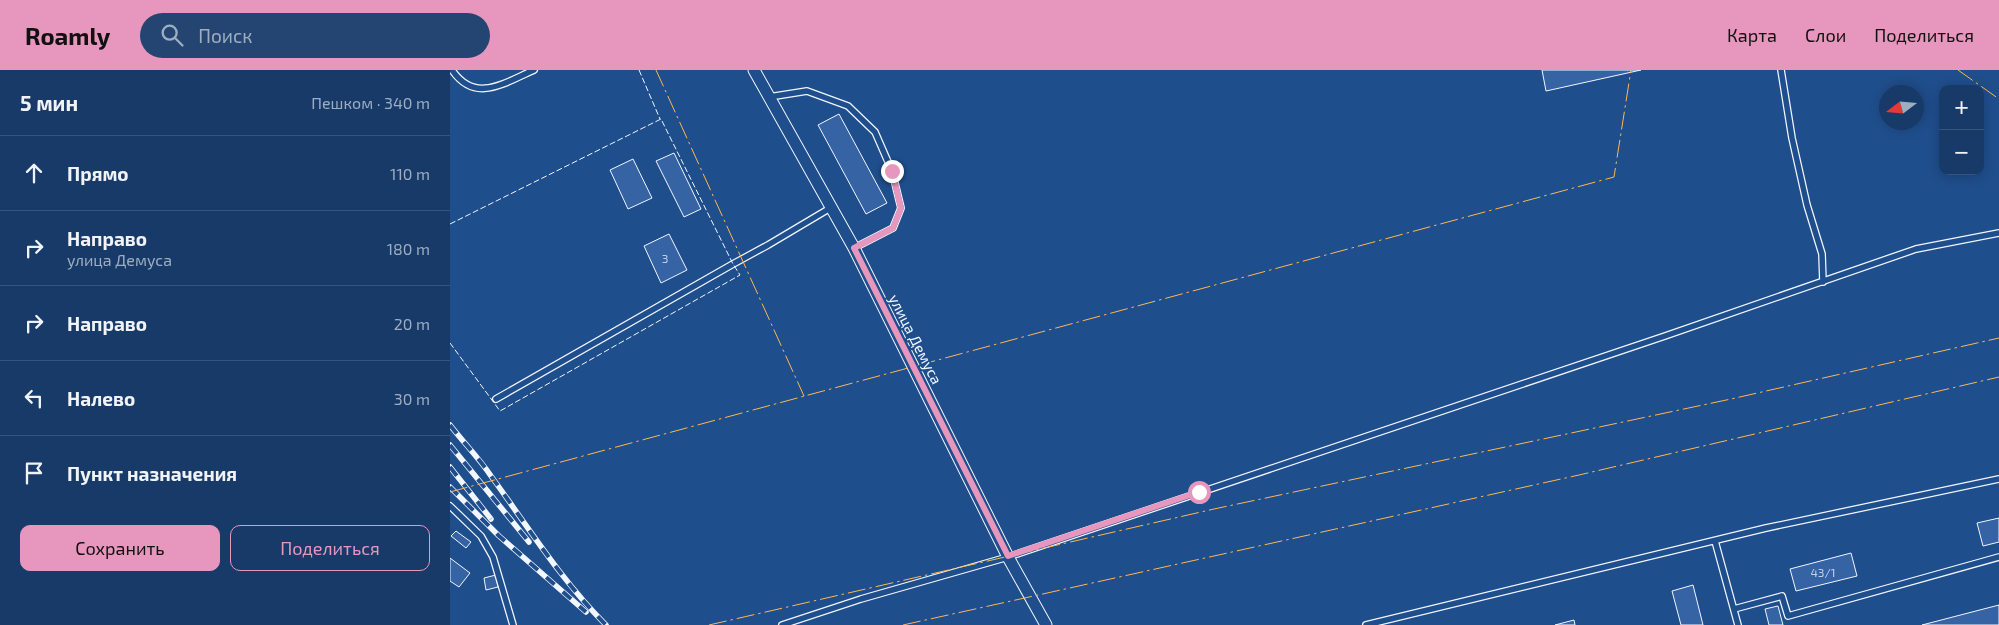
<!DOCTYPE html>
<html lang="ru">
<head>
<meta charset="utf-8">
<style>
	body { margin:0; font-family:"Exo 2",sans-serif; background:#244571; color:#f1f3f6 }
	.controls { position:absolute; right:15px; top:15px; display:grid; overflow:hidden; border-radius:10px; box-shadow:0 2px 12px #0003 }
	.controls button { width:45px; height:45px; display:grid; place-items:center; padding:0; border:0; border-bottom:1px solid #36547d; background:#173a69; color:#f1f3f6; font:25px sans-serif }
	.compass { position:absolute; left:1429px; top:15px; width:45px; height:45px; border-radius:50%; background:#173a69; box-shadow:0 2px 12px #0003; rotate:254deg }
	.stop { position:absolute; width:15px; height:15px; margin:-11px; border:4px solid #e797bd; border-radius:50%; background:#fff }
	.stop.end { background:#e797bd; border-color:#fff; box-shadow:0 1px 5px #0008 }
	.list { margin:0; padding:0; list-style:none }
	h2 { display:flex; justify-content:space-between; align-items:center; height:65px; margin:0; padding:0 20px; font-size:21px }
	h2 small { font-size:16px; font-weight:400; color:#9eadc0 }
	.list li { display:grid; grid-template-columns:32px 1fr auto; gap:15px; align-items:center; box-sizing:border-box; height:75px; padding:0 20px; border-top:1px solid #36547d }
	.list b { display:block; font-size:19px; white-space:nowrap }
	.list p { margin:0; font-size:16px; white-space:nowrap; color:#9eadc0 }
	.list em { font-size:16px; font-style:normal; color:#9eadc0 }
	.actions { display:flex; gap:10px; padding:15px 20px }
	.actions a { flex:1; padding:11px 0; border:1px solid #e797bd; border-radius:10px; text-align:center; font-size:18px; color:#e797bd }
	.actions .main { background:#e797bd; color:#111 }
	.icon { flex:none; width:28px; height:28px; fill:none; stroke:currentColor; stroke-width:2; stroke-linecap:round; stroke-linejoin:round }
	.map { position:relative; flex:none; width:1549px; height:555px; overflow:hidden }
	header { display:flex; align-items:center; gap:30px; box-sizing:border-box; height:70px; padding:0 25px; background:#e797bd; color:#111 }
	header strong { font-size:24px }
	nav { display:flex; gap:28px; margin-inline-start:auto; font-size:18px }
	.search { width:350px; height:45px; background:#244571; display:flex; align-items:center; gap:12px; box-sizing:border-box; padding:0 18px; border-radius:28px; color:#9eadc0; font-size:19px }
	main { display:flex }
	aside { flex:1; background:#173a69 }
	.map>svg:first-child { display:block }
	.building { fill:#3563a3; stroke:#f2f6ff }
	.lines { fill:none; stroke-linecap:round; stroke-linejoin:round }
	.lane-casing { stroke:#f2f6ff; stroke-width:8 }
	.street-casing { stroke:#f2f6ff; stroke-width:13 }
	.lane { stroke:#1f4e8c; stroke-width:5.5 }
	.street { stroke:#1f4e8c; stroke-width:11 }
	.rail-casing { stroke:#f2f6ff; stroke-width:5.5 }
	.rail { stroke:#1f4e8c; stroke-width:4; stroke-dasharray:11; stroke-linecap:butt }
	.fence { stroke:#f2f6ff; stroke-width:1; stroke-dasharray:6 2.5; stroke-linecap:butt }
	.power { stroke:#ffb74d; stroke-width:1; stroke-dasharray:18 4 2.5 4; stroke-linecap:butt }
	.route { stroke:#e797bd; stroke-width:6 }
	.labels { text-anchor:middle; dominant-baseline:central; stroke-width:4; stroke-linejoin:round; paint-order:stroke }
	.number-label { font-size:12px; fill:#c3d1e8 }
	.street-label { font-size:15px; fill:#f2f6ff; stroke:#1f4e8c }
</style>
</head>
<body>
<header>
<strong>Roamly</strong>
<div class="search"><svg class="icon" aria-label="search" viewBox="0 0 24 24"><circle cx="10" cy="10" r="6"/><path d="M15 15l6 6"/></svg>Поиск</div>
<nav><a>Карта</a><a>Слои</a><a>Поделиться</a></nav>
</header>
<main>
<aside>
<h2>5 мин<small>Пешком · 340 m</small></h2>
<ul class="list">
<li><svg class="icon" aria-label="ahead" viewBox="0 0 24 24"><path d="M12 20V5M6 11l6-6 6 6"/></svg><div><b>Прямо</b></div><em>110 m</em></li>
<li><svg class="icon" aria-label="right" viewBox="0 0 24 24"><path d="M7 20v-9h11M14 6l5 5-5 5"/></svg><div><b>Направо</b><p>улица Демуса</p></div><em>180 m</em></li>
<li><svg class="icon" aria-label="right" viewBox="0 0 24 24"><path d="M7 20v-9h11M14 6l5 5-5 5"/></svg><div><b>Направо</b></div><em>20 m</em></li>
<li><svg class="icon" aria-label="left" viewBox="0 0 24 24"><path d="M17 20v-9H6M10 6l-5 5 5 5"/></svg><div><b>Налево</b></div><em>30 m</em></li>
<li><svg class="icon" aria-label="arrive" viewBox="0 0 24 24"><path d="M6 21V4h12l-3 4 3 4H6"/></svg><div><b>Пункт назначения</b></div></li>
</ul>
<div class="actions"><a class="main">Сохранить</a><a>Поделиться</a></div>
</aside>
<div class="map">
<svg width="1549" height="555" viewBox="0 0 1549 555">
	<rect width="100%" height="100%" fill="#1f4e8c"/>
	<path class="building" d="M1092,0H1191L1096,21Z
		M389,44L437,133L416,144L368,55Z
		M224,83L251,139L234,147L206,91Z
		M183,89L202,128L178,139L160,100Z
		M219,164L237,200L211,213L194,176Z
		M1549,448V472L1533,476L1527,453Z
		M6,461L21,472L16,478L1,466Z
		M1401,483L1407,506L1346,521L1340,499Z
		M0,488L20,503L9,517L0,511Z
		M46,505L48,517L36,520L34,508Z
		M1243,515L1253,555H1231L1222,521Z
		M1549,535V555H1472Z
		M1328,536L1333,555H1319L1315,539Z
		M1124,550L1125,555H1105Z"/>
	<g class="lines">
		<g class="lane-casing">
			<path id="lane" d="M2,0C25,34 54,13 84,0
				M1331,0L1342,68L1357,135L1372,184L1373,212
				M319,27L357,21L398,36L425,62L442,101L451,138L443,158L404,178
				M46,329L283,194L318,175L382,137
				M0,436L31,466L43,487L63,555
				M1265,471L1288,555
				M1284,539L1332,526L1338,546L1549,487
				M332,555L411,529L558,487L1215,266L1466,179L1549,163
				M916,555L1316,458L1549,409"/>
		</g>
		<g class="street-casing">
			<path id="street" d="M304,0L404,178L558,487L596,555"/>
		</g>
		<use href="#lane" class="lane"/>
		<use href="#street" class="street"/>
		<g class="rail-casing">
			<path id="rail" d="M0,355C13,372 29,388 41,406C78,457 111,510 156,555
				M0,375L79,472
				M0,397L41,449
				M0,417L49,466L136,542"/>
		</g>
		<use href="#rail" class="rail"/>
		<path class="fence" d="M189,0L210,49
			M0,154L211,49L283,194L290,205L50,341L0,273"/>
		<path class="power" d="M206,0L354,326
			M1508,0L1549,29
			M0,422L1164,107L1181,0
			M259,555L764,439L1281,329L1549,268
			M453,555L1129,405L1549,307"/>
	</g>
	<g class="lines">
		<path class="route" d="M442,101L451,138L443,158L404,178L558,486L749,422"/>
	</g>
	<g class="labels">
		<g class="number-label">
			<text x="215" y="188">3</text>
			<text x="1373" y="502">43/1</text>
		</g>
		<g class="street-label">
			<text transform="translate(466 269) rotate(63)">улица Демуса</text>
		</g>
	</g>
</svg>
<div class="controls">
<button>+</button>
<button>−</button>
</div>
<svg class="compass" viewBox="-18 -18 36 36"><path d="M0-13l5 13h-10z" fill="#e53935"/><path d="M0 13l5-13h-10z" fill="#9eadc0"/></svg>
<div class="stop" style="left:749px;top:422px"></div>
<div class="stop end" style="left:442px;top:101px"></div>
</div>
</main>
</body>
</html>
